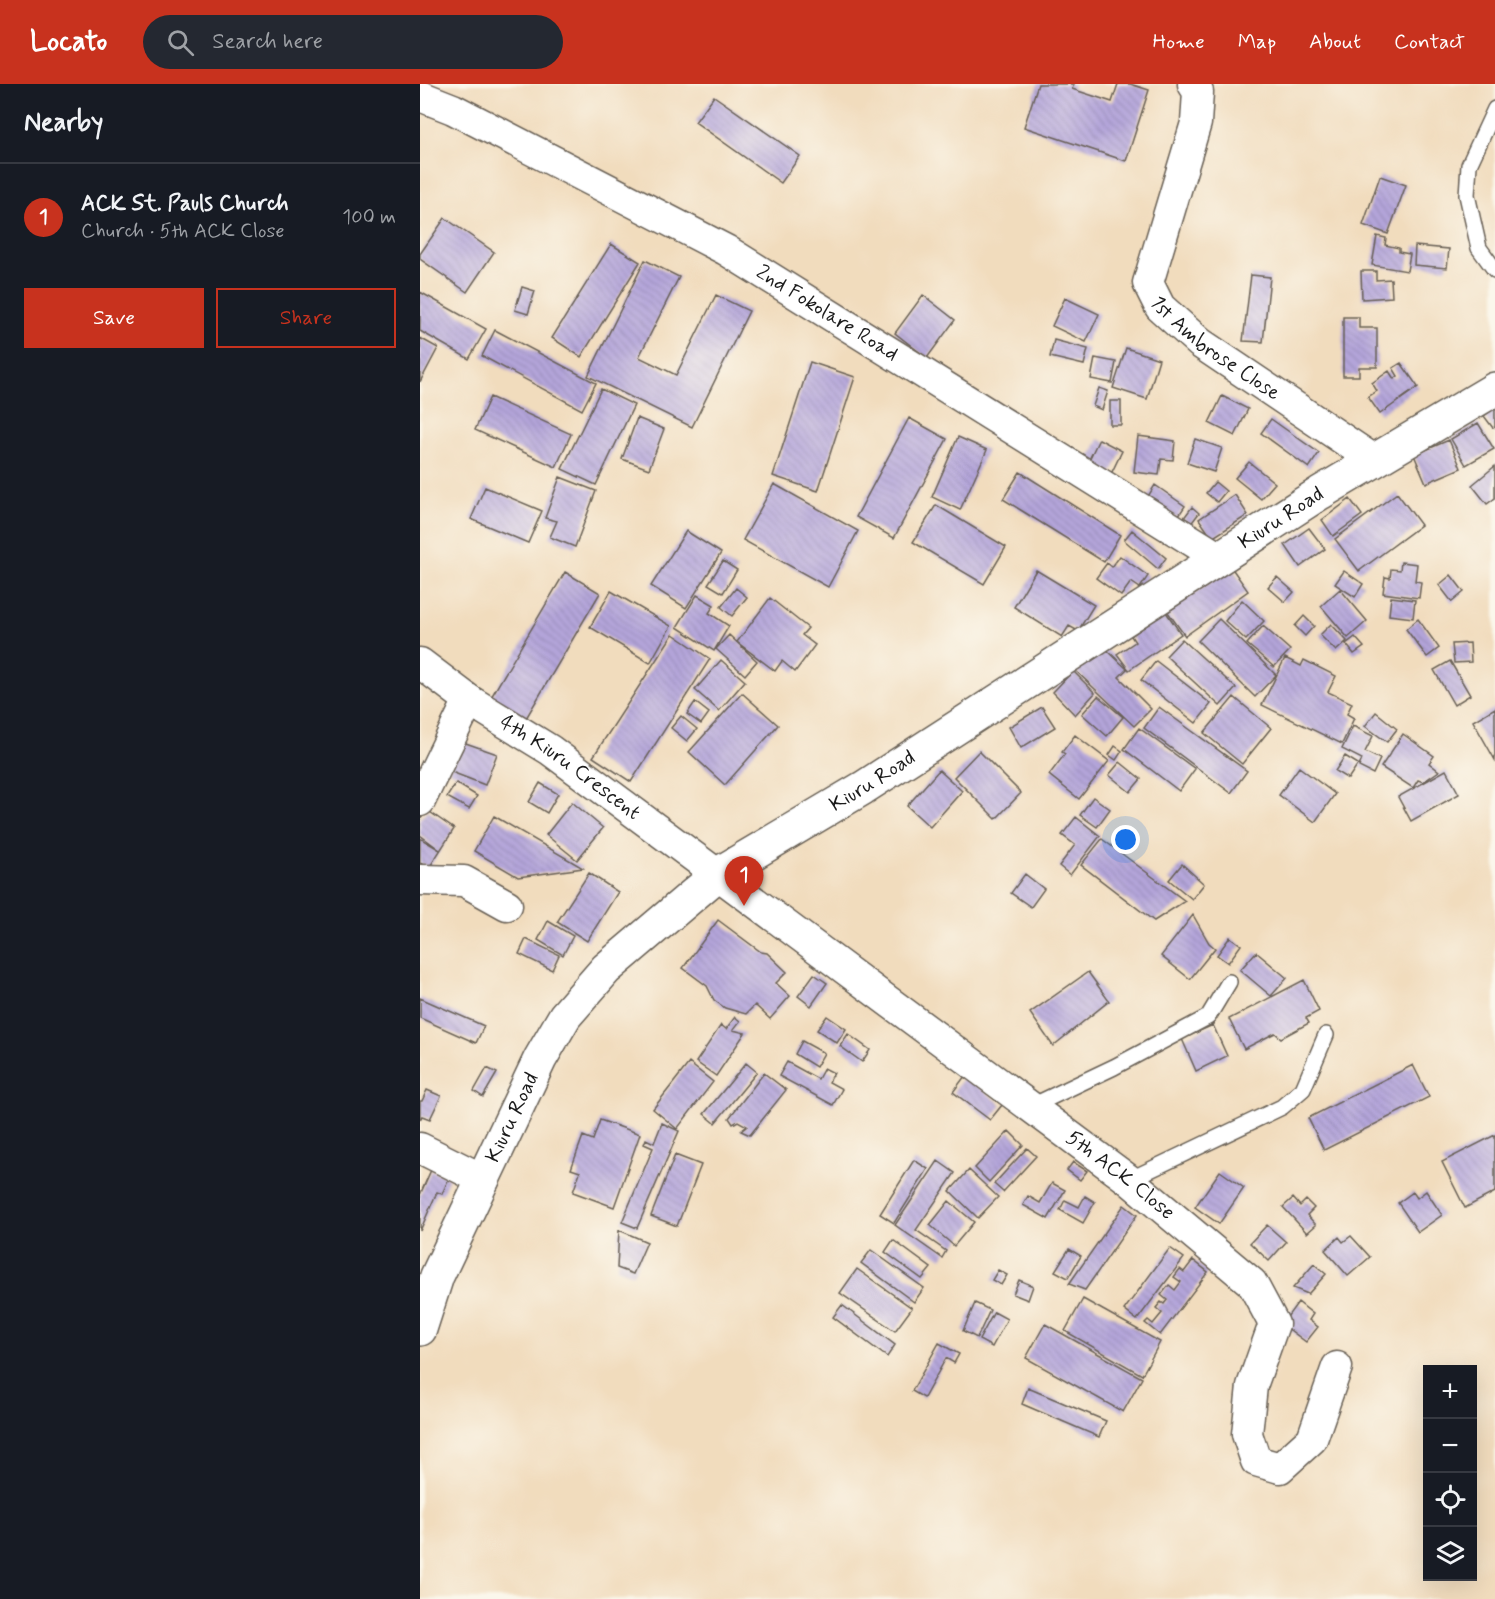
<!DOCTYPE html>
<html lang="en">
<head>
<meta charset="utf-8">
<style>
	body { margin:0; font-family:Mynerve,sans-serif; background:#242831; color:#f1f3f6 }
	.controls { position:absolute; right:18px; bottom:18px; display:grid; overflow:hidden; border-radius:0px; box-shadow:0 6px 24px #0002 }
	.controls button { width:54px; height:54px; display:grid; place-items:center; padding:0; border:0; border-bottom:2px solid #363941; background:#171b24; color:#f1f3f6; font:30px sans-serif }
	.you { position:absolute; left:706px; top:756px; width:21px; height:21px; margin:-15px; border:4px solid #fff; border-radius:50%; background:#1a73e8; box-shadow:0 0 0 9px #1a73e833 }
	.badge { display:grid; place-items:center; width:39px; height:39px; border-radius:50%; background:#c8321e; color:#fff; font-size:20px; font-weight:700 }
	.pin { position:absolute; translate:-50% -50px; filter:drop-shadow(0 2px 3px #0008) }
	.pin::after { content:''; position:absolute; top:32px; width:21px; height:18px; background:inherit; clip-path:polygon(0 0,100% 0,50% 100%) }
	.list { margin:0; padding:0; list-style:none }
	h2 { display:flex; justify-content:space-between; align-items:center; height:78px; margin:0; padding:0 24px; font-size:26px }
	h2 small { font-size:20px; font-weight:400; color:#9ea1a6 }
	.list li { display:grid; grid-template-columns:39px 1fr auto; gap:18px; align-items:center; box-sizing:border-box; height:108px; padding:0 24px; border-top:2px solid #363941 }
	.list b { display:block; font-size:22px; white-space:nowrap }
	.list p { margin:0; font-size:20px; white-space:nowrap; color:#9ea1a6 }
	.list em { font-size:20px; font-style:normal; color:#9ea1a6 }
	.actions { display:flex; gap:12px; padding:18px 24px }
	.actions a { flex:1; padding:14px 0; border:2px solid #c8321e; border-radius:0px; text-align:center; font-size:21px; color:#c8321e }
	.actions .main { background:#c8321e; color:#fff }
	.icon { flex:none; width:33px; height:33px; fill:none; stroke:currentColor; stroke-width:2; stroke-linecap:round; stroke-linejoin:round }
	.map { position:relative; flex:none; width:1075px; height:1515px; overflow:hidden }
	header { display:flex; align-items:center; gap:36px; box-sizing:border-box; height:84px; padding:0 30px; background:#c8321e; color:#fff }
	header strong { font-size:28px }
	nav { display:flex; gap:33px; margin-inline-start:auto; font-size:21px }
	.search { width:420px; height:54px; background:#242831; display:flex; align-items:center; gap:15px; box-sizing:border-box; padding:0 21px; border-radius:33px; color:#9ea1a6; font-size:22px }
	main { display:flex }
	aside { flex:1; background:#171b24 }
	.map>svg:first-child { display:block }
	.building { fill:url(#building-back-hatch) }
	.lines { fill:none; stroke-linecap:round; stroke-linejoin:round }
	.lane-casing { stroke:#675f54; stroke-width:18 }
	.street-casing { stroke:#675f54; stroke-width:33 }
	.secondary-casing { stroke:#675f54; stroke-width:36 }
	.lane { stroke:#fff; stroke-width:15 }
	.street { stroke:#fff; stroke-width:30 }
	.secondary { stroke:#fff; stroke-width:33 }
	.labels { text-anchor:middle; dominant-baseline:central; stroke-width:6; stroke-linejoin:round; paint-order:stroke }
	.street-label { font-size:21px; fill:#1c1c1c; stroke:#fbf7ec }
</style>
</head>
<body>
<header>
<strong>Locato</strong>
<div class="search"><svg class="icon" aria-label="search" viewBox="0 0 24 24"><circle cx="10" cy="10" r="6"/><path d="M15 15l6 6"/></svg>Search here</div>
<nav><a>Home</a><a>Map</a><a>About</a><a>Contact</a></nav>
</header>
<main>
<aside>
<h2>Nearby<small></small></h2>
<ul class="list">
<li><span class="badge">1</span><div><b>ACK St. Pauls Church</b><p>Church · 5th ACK Close</p></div><em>100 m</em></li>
</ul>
<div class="actions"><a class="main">Save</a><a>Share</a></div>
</aside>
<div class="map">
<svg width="1075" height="1515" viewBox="0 0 1075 1515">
	<defs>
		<pattern id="building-back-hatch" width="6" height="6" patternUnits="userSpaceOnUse" patternTransform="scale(1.5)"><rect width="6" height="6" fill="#b4a5da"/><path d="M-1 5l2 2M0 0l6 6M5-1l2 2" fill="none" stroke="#9a8dba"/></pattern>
	</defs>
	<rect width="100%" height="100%" fill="#fbf7ec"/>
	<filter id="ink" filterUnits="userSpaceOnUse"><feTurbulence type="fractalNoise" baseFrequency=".0167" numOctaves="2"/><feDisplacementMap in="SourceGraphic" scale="12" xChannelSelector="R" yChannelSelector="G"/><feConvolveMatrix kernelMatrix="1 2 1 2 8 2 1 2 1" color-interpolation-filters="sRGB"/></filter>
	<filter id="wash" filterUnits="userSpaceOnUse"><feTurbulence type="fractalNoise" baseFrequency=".008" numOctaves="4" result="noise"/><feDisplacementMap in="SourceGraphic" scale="24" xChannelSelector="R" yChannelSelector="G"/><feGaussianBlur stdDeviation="1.35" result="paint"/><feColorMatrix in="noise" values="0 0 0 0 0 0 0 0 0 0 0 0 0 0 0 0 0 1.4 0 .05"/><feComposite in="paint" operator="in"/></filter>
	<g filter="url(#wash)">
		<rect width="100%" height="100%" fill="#f1dcbd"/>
		<g id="blocks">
			<path class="building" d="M618,0H654L652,5L692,18L698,0H710L729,6L706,77L604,43Z
				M294,12L380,72L361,99L275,38Z
				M960,92L986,101L968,150L943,141Z
				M25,134L74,168L47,208L0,175V170Z
				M957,152L966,154L965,161L979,164V168L990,170L987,187L952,181Z
				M191,160L220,178L161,273L132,254Z
				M995,162L1029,165L1027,184L994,181Z
				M225,176L259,193L219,273L256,291L296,211L329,227L272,343L168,292Z
				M941,187H956V196L971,195L972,213L942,215Z
				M831,191L850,193L843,258L823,257Z
				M102,203L115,207L108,230L95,226Z
				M0,208L66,245L49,275L0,247Z
				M503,211L535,236L507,274L475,249Z
				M645,214L679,230L666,258L632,242Z
				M923,233H939V244H957V283H939V292H923Z
				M75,246L176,299L162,326L62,272Z
				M0,254L18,264L0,298Z
				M634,256L668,265L664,281L630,273Z
				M706,264L739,275L727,315L693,304Z
				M675,274L696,278L692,299L671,295Z
				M390,278L435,293L398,407L353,392Z
				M981,279L998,303L960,330L948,313L957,307L952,299L969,287L974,295L978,292L973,284Z
				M679,304L688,307L682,326L673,322Z
				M181,305L214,321L176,401L142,385Z
				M802,312L828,325L815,352L789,339Z
				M70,313L151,350L136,383L55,346Z
				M690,317H701V341H690Z
				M1075,324V343L1073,344L1064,332Z
				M217,334L244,345L229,385L202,375Z
				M489,334L527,355L474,454L436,433Z
				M851,335L899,369L889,384L841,349Z
				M1058,339L1074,365L1046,381L1031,355Z
				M718,352L755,357L753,376L741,375L739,391L714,388Z
				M538,353L567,366L540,426L512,413Z
				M679,355L702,367L690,392L667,380Z
				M775,355L802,364L794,388L767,379Z
				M1029,356L1041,384L1006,399L994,371Z
				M829,378L855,399L841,415L815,394Z
				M1075,382V414L1067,420L1052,401Z
				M600,388L700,451L684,478L583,415Z
				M140,393L176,407L155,463L130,453L137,437L125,434Z
				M795,398L806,407L797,418L786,409Z
				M354,400L438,447L408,503L323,456Z
				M735,401L765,422L757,434L727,414Z
				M65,403L122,427L108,459L51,435Z
				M977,409L1001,441L939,487L915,455Z
				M815,411L828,431L792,454L779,435Z
				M930,415L942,431L913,452L902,436Z
				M516,421L586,463L564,500L493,458Z
				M772,423L779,429L770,441L763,435Z
				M889,444L905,465L880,483L865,461Z
				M712,446L746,474L738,485L704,456Z
				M266,447L301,469L266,524L231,502Z
				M700,472L728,492L720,504L711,498L701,512L676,494L687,479L692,483Z
				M303,477L317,486L303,509L288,500Z
				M981,478L997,480L995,497L1001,498L999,514L963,509L965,493L970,494L971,485L980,486Z
				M811,483L828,507L765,552L748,528Z
				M616,486L674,521L658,547L649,542L642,553L594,523Z
				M924,487L943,500L935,513L915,500Z
				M145,488L180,509L105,636L70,615Z
				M1031,491L1044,508L1032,518L1019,501Z
				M857,493L874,508L865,518L848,503Z
				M316,504L327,513L312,532L301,523Z
				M920,505L947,537L928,554L901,522Z
				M191,507L251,542L230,579L170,543Z
				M277,511L294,521L289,529L309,542L294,567L257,543Z
				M971,513L995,516L993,534L969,531Z
				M350,514L388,544L382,551L395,561L375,588L362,577L355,587L317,558Z
				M822,516L844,537L826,556L805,537Z
				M746,528L761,550L709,586L697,570L715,558L711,552Z
				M884,532L894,542L885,552L875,542Z
				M799,535L856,591L835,613L778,557Z
				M998,535L1019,564L1007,573L986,545Z
				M911,540L927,557L916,567L900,551Z
				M843,542L870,566L854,583L827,560Z
				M253,550L290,575L211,698L173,673Z
				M309,551L337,577L325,591L296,565Z
				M935,553L944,563L934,570L926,560Z
				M762,555L816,604L800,622L746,572Z
				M1050,559L1051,578L1034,579L1032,560Z
				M686,565L707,585L699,593L731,625L714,642L656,587L676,566L682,571Z
				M865,574L881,582L884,576L916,592L908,608L932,619L927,630L934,634L922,660L842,621Z
				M301,576L325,597L299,627L275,606Z
				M736,577L791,620L776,639L721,596Z
				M1030,577L1050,611L1034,621L1014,586Z
				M653,587L675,609L655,631L633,608Z
				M322,609L358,641L305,701L269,668Z
				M678,612L703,633L687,652L662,630Z
				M814,613L851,644L822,680L784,649Z
				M275,618L289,629L281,640L267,630Z
				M622,623L635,643L601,664L589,643Z
				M739,623L827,687L811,709L724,644Z
				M1075,624V676L1053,637Z
				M956,628L977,645L967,658L945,642Z
				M261,632L277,645L267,657L251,644Z
				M933,642L953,652L945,668L960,675L953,690L939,683L942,675L922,665Z
				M719,644L775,685L759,707L704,665Z
				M983,650L1014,672L1009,679L1019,687L1003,698L998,696L993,704L961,683Z
				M655,651L689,677L659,715L629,691L645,670L642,668Z
				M40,657L77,670L65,701L29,687Z
				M695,662L702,667L696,676L689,671Z
				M559,667L601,709L576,735L534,693Z
				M925,672L938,680L928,695L915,687Z
				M700,678L721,695L710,708L689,691Z
				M879,683L915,710L895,738L859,711Z
				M519,686L542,707L510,743L487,722Z
				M1026,686L1039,710L991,737L978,713Z
				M36,699L57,712L49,725L27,713Z
				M120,699L138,710L127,729L109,718Z
				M673,713L690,725L677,743L660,731Z
				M152,718L183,744L157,776L126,751Z
				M7,726L34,745L9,784L0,779V754L20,766L0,751V736Z
				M74,732L163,784L98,793L54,767Z
				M656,733L680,752L650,791L639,782L655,761L642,751Z
				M682,755L765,817L734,837L661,781Z
				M762,780L784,800L772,815L749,796Z
				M169,789L198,808L167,857L137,838Z
				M605,790L624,805L611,823L591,809Z
				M773,831L789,859L795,864L770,895L741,872Z
				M298,836L341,868L347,869L367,888L356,899L370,912L350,935L335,921L326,930L305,924L294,916L287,902L263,884Z
				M128,837L153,852L143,871L118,856Z
				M810,853L821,861L808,879L797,871Z
				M106,855L139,871L132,886L99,870Z
				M836,868L867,894L851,912L820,886Z
				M668,888L689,917L633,962L610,929Z
				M394,890L407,899L391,922L378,912Z
				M884,896L899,927L886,934L889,939L861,954L855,949L824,965L809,935Z
				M0,914L64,942L56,959L0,934Z
				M407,932L426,945L417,959L397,946Z
				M315,933L320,937L313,946L325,949L296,992L276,978L301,941L306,945Z
				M793,941L807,972L776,987L762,955Z
				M428,950L450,966L442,978L420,962Z
				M382,957L404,969L396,983L375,970Z
				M367,978L398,995L404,984L414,989L409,998L422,1005L413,1021L359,992Z
				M269,979L293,998L257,1045L233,1025Z
				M326,979L337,988L295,1039L284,1030Z
				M993,981L1009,1013L904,1066L888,1034Z
				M67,984L77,989L63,1013L54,1007Z
				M344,989L366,1006L330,1051L321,1047L327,1042L318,1037L313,1040L309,1034Z
				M545,992L582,1021L570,1036L533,1008Z
				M7,1006L21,1012L10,1035L2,1032L0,1036V1017H2Z
				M180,1036L220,1050L194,1123L153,1108L160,1088L151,1085L163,1052L173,1056Z
				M242,1039L259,1047L217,1144L202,1138L233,1064L224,1060L226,1055L234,1059Z
				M589,1047L603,1061L569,1098L555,1084Z
				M1075,1051V1108L1045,1124L1022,1078Z
				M607,1064L616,1072L583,1108L574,1100Z
				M255,1071L281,1081L257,1142L231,1132Z
				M494,1076L508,1085L474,1139L460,1130Z
				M518,1077L535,1089L496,1146L526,1167L522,1174L475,1141Z
				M653,1078L667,1087L660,1096L647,1086Z
				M11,1086L29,1094L22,1110L17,1108L0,1147V1111Z
				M549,1086L578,1113L558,1134L530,1107Z
				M800,1087L824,1104L799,1140L775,1123Z
				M632,1099L645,1106L628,1135L603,1121L608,1112L620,1119Z
				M1006,1107L1022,1131L998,1148L978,1119L993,1108L997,1114Z
				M665,1112L675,1118L663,1139L640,1126L645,1116L659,1123Z
				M873,1114L880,1122L886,1116L894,1124L887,1131L896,1141L887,1149L863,1123Z
				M529,1117L554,1138L534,1162L510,1141Z
				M704,1121L717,1131L665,1206L649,1200Z
				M847,1141L866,1158L849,1177L830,1159Z
				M199,1146L227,1158L213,1190L197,1184Z
				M931,1152L950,1173L928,1192L905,1166L919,1153L923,1158Z
				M473,1156L511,1184L502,1195L465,1168Z
				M750,1164L764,1174L717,1236L704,1226Z
				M649,1165L661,1172L648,1194L635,1187Z
				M451,1166L504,1204L494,1218L441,1179Z
				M773,1176L788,1188L740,1251L725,1239L728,1236L733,1240L742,1229L736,1224L741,1218L744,1220L747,1216L741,1211L749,1201L755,1206L761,1198L754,1193L760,1185L764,1188Z
				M894,1180L906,1190L888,1210L873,1204Z
				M437,1185L492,1224L475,1247L420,1209Z
				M578,1186L587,1191L581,1201L572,1196Z
				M599,1196L613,1202L608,1216L593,1210Z
				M663,1215L740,1258L722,1291L645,1247Z
				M878,1218L893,1230L889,1236L898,1243L886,1258L862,1240Z
				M555,1219L570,1226L557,1254L543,1247Z
				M422,1221L475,1261L467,1273L413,1233Z
				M574,1228L587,1235L572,1263L559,1256Z
				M625,1240L722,1294L703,1328L606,1274Z
				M519,1259L539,1270L534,1279L526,1274L504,1314L492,1307Z
				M608,1304L686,1337L679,1353L602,1320Z"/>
		</g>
	</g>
	<g filter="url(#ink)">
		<use href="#blocks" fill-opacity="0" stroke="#675f54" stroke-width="1.5"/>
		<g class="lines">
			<g class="lane-casing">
				<path id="lane" d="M1075,25L1049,81L1047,111L1059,164L1075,186
					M610,1023L694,983L788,933L809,898
					M709,1096L862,1023L883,1005L906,951"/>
			</g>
			<g class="street-casing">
				<g id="street">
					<path id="s1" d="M773,0L778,8L776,39L728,199L740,223L780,259L954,376"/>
					<path id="s2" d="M0,12L33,25L306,166L798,473"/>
					<path id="s3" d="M0,579L49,616L130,666L709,1096L832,1199L854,1240L832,1302L827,1350L836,1377L860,1384L892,1355L917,1283"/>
					<path d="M0,717L49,616"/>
					<path d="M0,796L44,797L87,821"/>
					<path d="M0,1064L64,1096"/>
				</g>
			</g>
			<g class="secondary-casing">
				<g id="secondary">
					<path id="s4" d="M0,1245L17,1192L120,975L145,932L186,885L298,790L443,704L900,409L1075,305"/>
				</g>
			</g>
			<use href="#lane" class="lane"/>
			<use href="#street" class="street"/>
			<use href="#secondary" class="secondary"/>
		</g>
	</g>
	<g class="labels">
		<g class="street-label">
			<text stroke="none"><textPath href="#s2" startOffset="462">2nd Fokolare Road</textPath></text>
			<text stroke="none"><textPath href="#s1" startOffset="303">1st Ambrose Close</textPath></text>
			<text stroke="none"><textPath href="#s4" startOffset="1221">Kiuru Road</textPath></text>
			<text stroke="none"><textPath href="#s3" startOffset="183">4th Kiuru Crescent</textPath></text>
			<text stroke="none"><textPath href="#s4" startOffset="735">Kiuru Road</textPath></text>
			<text stroke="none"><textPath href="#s4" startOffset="231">Kiuru Road</textPath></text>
			<text stroke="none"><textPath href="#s3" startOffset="868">5th ACK Close</textPath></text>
		</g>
	</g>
</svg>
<div class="controls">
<button>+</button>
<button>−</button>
<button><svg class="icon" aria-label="locate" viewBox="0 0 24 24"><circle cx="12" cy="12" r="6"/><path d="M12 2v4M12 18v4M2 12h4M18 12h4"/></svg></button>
<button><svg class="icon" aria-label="layers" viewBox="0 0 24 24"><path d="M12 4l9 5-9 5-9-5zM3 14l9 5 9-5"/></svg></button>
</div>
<div class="you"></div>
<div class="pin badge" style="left:324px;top:822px">1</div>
</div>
</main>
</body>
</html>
